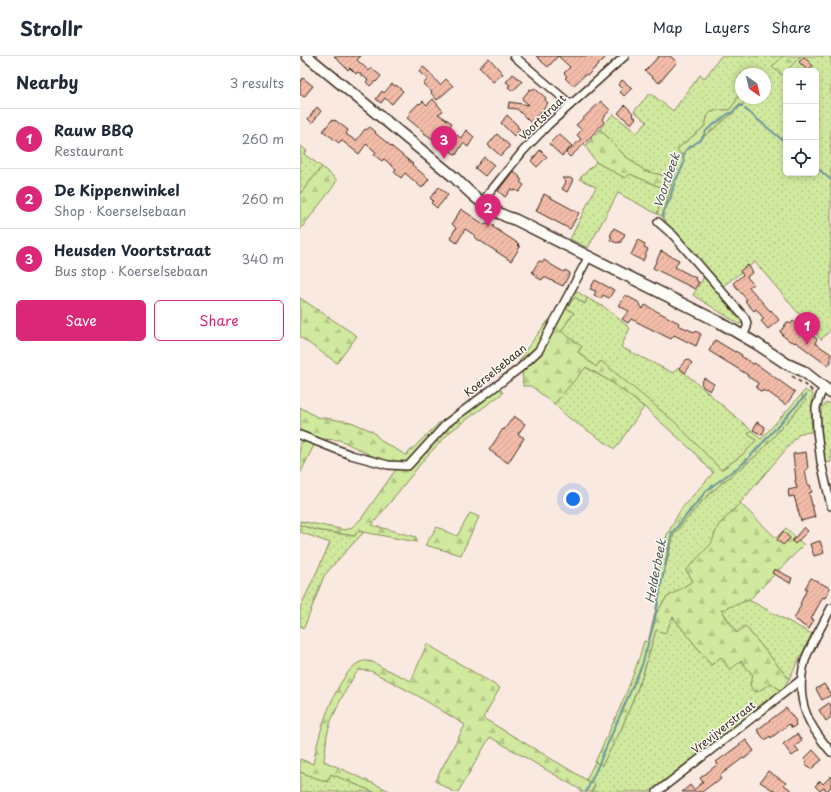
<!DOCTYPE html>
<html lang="en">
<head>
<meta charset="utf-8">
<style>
	body { margin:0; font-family:"Playpen Sans",sans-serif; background:#f6f6f7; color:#1f2937 }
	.controls { position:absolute; right:12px; top:12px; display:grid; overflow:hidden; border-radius:6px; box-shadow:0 2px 6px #0003 }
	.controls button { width:36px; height:36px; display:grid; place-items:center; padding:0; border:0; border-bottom:1px solid #e0e1e3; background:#fff; color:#1f2937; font:20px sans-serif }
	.compass { position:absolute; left:435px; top:12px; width:36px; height:36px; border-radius:50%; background:#fff; box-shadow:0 2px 6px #0003; rotate:146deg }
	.you { position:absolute; left:273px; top:443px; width:14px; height:14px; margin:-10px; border:3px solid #fff; border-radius:50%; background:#1a73e8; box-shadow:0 0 0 6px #1a73e833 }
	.badge { display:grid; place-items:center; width:26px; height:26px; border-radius:50%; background:#db2777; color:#fff; font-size:13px; font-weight:700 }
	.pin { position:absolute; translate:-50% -33px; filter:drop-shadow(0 1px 2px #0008) }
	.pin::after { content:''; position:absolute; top:21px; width:14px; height:12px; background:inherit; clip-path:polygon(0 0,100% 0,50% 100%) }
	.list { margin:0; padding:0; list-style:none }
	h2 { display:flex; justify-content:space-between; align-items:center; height:52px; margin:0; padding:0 16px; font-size:17px }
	h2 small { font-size:13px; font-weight:400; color:#747a83 }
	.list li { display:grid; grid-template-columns:26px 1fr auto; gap:12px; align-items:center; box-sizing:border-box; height:60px; padding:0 16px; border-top:1px solid #e0e1e3 }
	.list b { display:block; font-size:15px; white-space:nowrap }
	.list p { margin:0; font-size:13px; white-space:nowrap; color:#747a83 }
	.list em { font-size:13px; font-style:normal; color:#747a83 }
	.actions { display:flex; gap:8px; padding:12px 16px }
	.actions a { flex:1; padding:9px 0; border:1px solid #db2777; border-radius:6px; text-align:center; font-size:14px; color:#db2777 }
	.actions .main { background:#db2777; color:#fff }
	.icon { flex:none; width:22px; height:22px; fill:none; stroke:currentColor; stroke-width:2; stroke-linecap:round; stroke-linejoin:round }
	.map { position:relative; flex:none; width:531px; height:736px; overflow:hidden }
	header { display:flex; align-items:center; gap:24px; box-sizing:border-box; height:56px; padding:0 20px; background:#fff; border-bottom:1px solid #e0e1e3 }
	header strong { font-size:19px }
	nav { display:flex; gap:22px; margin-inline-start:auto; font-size:14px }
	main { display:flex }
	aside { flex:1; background:#fff }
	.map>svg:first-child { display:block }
	.grass { fill:url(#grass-dots); stroke:#868a5e; fill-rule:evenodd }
	.forest { fill:url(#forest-firs); stroke:#868a5e }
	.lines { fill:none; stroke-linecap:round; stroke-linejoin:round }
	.stream { stroke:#6f969d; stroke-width:2 }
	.building { fill:url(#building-hatch); stroke:#3b2a1e }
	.street-casing { stroke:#3b2a1e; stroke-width:10 }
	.secondary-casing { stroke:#3b2a1e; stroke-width:13 }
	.path { stroke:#3b2a1e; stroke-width:1.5; stroke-dasharray:4 3; stroke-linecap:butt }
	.street { stroke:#fdfcf7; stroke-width:7 }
	.secondary { stroke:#fdfcf7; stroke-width:10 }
	.labels { text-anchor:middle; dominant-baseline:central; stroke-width:3; stroke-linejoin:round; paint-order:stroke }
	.street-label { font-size:11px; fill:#3b2a1e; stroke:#fdfcf7 }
	.water-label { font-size:12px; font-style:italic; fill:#515753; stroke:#fdfcf7 }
</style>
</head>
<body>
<header>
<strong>Strollr</strong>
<nav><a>Map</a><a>Layers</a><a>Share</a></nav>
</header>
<main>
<aside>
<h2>Nearby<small>3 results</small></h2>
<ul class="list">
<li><span class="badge">1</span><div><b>Rauw BBQ</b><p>Restaurant</p></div><em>260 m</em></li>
<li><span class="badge">2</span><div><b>De Kippenwinkel</b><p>Shop · Koerselsebaan</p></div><em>260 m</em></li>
<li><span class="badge">3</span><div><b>Heusden Voortstraat</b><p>Bus stop · Koerselsebaan</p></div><em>340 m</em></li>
</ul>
<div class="actions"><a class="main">Save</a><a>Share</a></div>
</aside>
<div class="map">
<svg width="531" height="736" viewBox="0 0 531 736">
	<defs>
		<pattern id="grass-dots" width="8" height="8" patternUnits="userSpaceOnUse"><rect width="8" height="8" fill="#d0e99e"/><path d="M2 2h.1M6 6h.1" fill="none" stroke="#b4c888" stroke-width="1.8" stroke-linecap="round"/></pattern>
		<pattern id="forest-firs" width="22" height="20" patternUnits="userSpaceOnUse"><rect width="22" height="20" fill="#d0e99e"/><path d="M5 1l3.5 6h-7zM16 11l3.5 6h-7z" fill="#b4c888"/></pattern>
		<pattern id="building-hatch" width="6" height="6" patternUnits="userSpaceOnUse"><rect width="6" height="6" fill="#f3bca9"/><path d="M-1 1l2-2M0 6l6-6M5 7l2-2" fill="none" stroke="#d1a291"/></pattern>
	</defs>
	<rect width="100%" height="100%" fill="#fae9e0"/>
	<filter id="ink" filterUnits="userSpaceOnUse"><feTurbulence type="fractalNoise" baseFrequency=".025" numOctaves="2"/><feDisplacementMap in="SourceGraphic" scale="8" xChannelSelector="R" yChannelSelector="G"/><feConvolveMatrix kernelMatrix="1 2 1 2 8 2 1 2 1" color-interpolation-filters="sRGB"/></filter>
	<g filter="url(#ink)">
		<path class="grass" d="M421,0H483L473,11L482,19L501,0H531V273L521,284L455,206L423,230L365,165L362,160L366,149L373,122L345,115L324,99L300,73L313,58L337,77L347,66L334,55L350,37L373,55L400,19L404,23ZM486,15H516V117H486ZM456,16C463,15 466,20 470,26L465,30V42H450L421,67L381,98L377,93L404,71L406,67L407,61L418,54H429C440,42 441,34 441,18H454Z
			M0,89L7,95L4,98L22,111L0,138Z
			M296,106L325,122L330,118L365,133L357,158L318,137L288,192L270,183L296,131L279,123Z
			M405,219L442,262L443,266L442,267L439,268L393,239Z
			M275,241L284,248L287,242L304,251L330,272L321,291L373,317L378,311L451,374L448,378L456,384C447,397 434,405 421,414L301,305L296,311L278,296L281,291L261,275L273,257L266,253Z
			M285,311L313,327L344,351L315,393L269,362L254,348Z
			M505,334L509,337L511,334L513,339L511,357L512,376L500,377L440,447L418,470L412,488L386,514L393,525L366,542L354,561L364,515L374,478L403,444L424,425L438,415L459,397L506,344L501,339Z
			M526,347H529L531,348V406L525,407L522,378L520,358L521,353L523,350Z
			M0,469L16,474L54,480L57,475L64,476L34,508L24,520L4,572L0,570V552L30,487L0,476Z
			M449,544L512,578L489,623L445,570L437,577L421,553Z
			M373,561L411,609L421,601L441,605L453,619L450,629L457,636L471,627L480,634L350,736H291L295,729L286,724L295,706L302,709L321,674L342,621L356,574Z
			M0,716L27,726L31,718L74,736H0Z"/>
		<path class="forest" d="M483,0H501L482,19L472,11Z
			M441,33V42H450L421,67L381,99L377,93L404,71C406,68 406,66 407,62C409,52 422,54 429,54L435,47Z
			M300,73L324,99L345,115L373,122L366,149L362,160L357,158L365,133L330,118L325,122L296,106L285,90Z
			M22,111L37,124L33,131L0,174V138Z
			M273,233L287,242L285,248L275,241L266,252L274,257L261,275L282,291L278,296L296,311L301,305L376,367L421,414C434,405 447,397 456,384L448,378L451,374L461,383L501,339L506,344L459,397L438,415L424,425L403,444L374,478L361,529L355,527L360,506L367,479L381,453L413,417L394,396L344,351L313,327L286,311L254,348L231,330H223L222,309L215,314L225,295L247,266L256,259Z
			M0,242L57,280L37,307L0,281Z
			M196,327L203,337L151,375L126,401L72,469L116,481L117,486L57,475L55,480L16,474L0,469V465L45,474L51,472L61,463L97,412L40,384L17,383L0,418V351L17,361L51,366L72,375L83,386L106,399L139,367Z
			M440,447L476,482L486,472L504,489L449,544L421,554L437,577L445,570L489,623L485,630L480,634L471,627L457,636L453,635L450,629L453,619L441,605L430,614L421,601L411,609L373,561L365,577L356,574L342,621L321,674L302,709L295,706C313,667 333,627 344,585L348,586L354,561L366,542L393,525L386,514L411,488L418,470Z
			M170,457L179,461L161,499L125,489L137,471L157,480Z
			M127,588L200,632L183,662L295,729L291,736H280L281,734L190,681L158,736H154L135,725L165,669L118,640L71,615L59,614L54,620L42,641L31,665L27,679L24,705L92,736H74L31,718L27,726L0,716V703L13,708C15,698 17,688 20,678C24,662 45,602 67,605C73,605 78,609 83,612C93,616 102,621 111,625Z"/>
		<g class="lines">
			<path class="stream" d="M445,53L486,87
				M516,111L531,124
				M363,160L364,155L371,141L372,135L375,125L383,110L384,105L383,102L385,95L388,92L401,84L406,75L409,72L428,58L433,56L440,49L442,50
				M286,736L294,719L342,609L354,567L362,524L372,477L407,434L445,406L506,339"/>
		</g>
		<path class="building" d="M34,0H61L57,4L69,15L71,12L81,20L76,26L75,25L70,30L66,26L68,24L58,16L56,18L50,12L48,14Z
			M236,0H258L248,11L241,5V4Z
			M258,0H307L288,19L286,18L273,30L265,22L267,20L264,17L270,11Z
			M359,0H370L377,6L359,27L345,15Z
			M504,1L513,10L508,15L499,6Z
			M189,2L203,18L193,26L179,11Z
			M123,11L128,15L140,29L146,23L153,30L137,44L131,37L132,36L123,28L128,23L119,16Z
			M213,18L222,26L213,35L208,31L210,29L206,26Z
			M3,22L13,30L4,41L0,38V26Z
			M322,24L332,32L324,40L320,36L322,33L318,29Z
			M92,28L95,30L96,29L103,35L92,48L85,42L81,47L76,43L82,35L84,37Z
			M234,32L246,42L245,44L248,47L239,58L231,67L217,53L208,52L209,46L229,49L222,43L230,33L232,34Z
			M133,43L143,55L138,58L152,67L148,73L161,82L166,74L174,81L168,91L163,87L156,99L124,77H125L107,62L110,59L109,57L119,47L120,48L123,45L127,49Z
			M301,45L310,54L302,63L304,66L285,87L270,101L266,97L281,83L277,79L282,74L276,69Z
			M325,49L333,57L332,59L336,62L331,68L318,57Z
			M17,51L21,55L12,67L8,63Z
			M207,59L218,70L217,71L220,73L214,80L201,67Z
			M32,64L35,65V64L48,74L46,78L56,85L65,73L66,74L70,71L76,76L75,77L113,108L112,109L129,123L122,132L105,117L101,122L94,116L96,113L84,103L82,105L74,99L76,96L66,88L59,98L41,84L39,87L23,75Z
			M197,78L209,89V91L201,100L188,89Z
			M259,78L272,90L262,100L249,88Z
			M240,94L247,101L237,111L231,105Z
			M184,101L194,109L185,120L175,112Z
			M213,115L220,121L219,122L222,124L220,126L224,129L219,136L215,134L214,135L211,133L205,141L198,135Z
			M262,122H270L273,124L267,136L262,133L266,126Z
			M139,131L148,139L137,152L131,147L133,145L130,142Z
			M244,138L279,157L270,173L236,155Z
			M161,153L185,169L186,167L194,169L193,171L219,188L218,189L220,191L211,205L174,181L176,180L165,173L157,187L150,182L156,172L152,168Z
			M314,172L325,178L320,187L318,186L317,187L310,184L312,181L310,180Z
			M338,184L345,188L344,191L348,193L343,205L331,199Z
			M361,195L379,204L375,211L396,222L395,224L399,226L395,233L353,212Z
			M244,204L255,211L264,216L265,214L270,217L263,230L244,221L242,224L236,221L237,220L232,216L239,205L243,206Z
			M448,209L453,216L447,221L453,228L449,231L470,255L471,254L479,264L468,273L461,265L464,263L456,253L454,255L445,245L447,244L433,227L443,219L440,215Z
			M295,224L314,234L309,242L303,239L301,243L294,239L296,235L290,233Z
			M325,239L338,246L343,253L345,249L379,267L378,269L394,276L395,275L401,278L396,290L374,279L371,283L331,263L328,267L322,263L329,255L319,250Z
			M493,265L517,283L515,287L531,298V306L528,310L496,286L495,287L492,285L491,286L482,279L483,278L480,276L487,266L491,268Z
			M415,284L435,296V295L442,299L441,300L453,308L454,307L462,312L495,336L486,349L468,336L467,337L463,334L462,336L456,332L458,327L447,320L448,319L409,295Z
			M387,303L392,307L385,317L379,312Z
			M404,322L414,328L410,335L403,331V330L401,328Z
			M214,360L225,368L218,378L224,382L208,407L189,394L203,373L204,374Z
			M457,366L464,370V371L465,372L462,379L453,374Z
			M506,396L508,413L505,414L508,429H510L512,436L509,437L515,461L501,465L494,440L489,441L488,434L497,432L495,424H496L493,398Z
			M504,471L508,475L495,488L492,485Z
			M483,475L490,482L483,489L477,484Z
			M520,485L524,497L514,500L510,488Z
			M474,513L492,522L490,527L472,517Z
			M511,522L530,532L525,542L523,541L511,563L514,564L509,573L501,568V567L494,563L501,549L500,548L507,533L505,532Z
			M524,628L531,639L522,644L516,633Z
			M529,647L531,650V661L526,665L519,654Z
			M486,652L496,665L495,666L496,669L492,672L489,668L471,682L470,680L465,684L457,674Z
			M497,678L502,685L495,690L499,695L492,700L483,688Z
			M446,684L454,695L444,703L443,702L419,720L421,723L416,727L415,726L402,736H382L390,729L394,734L403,726L400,722L418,708L416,706Z
			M513,694L522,704L511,713L505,707L507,706L504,703Z
			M468,715L486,727L484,729L494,736H476L460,726Z
			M531,720V731L527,735L524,732L520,735L515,730L520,725L523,728Z"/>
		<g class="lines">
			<g class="street-casing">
				<path id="street" d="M214,0L270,48
					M182,146L223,95L248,69L325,0
					M358,166L374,180L445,262C449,270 447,272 443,279
					M524,332L521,337L516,351L517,375L521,406L531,450
					M0,379L51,399L88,409L108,410L147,367L220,312L239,294L289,200
					M531,552C523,568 514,583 507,599C500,617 499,639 506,657C511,671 521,684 531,696
					M357,736L502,623"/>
			</g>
			<g class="secondary-casing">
				<path id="secondary" d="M7,0L154,121C168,135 183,150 201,158C206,161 211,162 216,164L419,266L457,288L487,308L503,315L531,337"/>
			</g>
			<path class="path" d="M492,320L513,335"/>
			<use href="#street" class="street"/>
			<use href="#secondary" class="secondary"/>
		</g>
	</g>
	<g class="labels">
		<g class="street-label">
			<text transform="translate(242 61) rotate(-44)">Voortstraat</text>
			<text transform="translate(195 314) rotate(-39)">Koerselsebaan</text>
			<text transform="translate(423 671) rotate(-38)">Vrevijverstraat</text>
		</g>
		<g class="water-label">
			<text transform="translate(366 124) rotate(-71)">Voortbeek</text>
			<text transform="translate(355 515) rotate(-79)">Helderbeek</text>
		</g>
	</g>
</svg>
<div class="controls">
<button>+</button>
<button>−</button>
<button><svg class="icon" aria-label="locate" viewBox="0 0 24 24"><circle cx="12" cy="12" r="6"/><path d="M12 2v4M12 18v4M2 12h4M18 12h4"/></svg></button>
</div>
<svg class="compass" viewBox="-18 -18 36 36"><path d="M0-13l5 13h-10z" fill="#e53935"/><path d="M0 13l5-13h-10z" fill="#747a83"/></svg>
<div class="you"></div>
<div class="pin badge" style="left:507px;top:289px">1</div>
<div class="pin badge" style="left:188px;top:171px">2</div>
<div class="pin badge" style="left:144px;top:103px">3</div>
</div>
</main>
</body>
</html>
